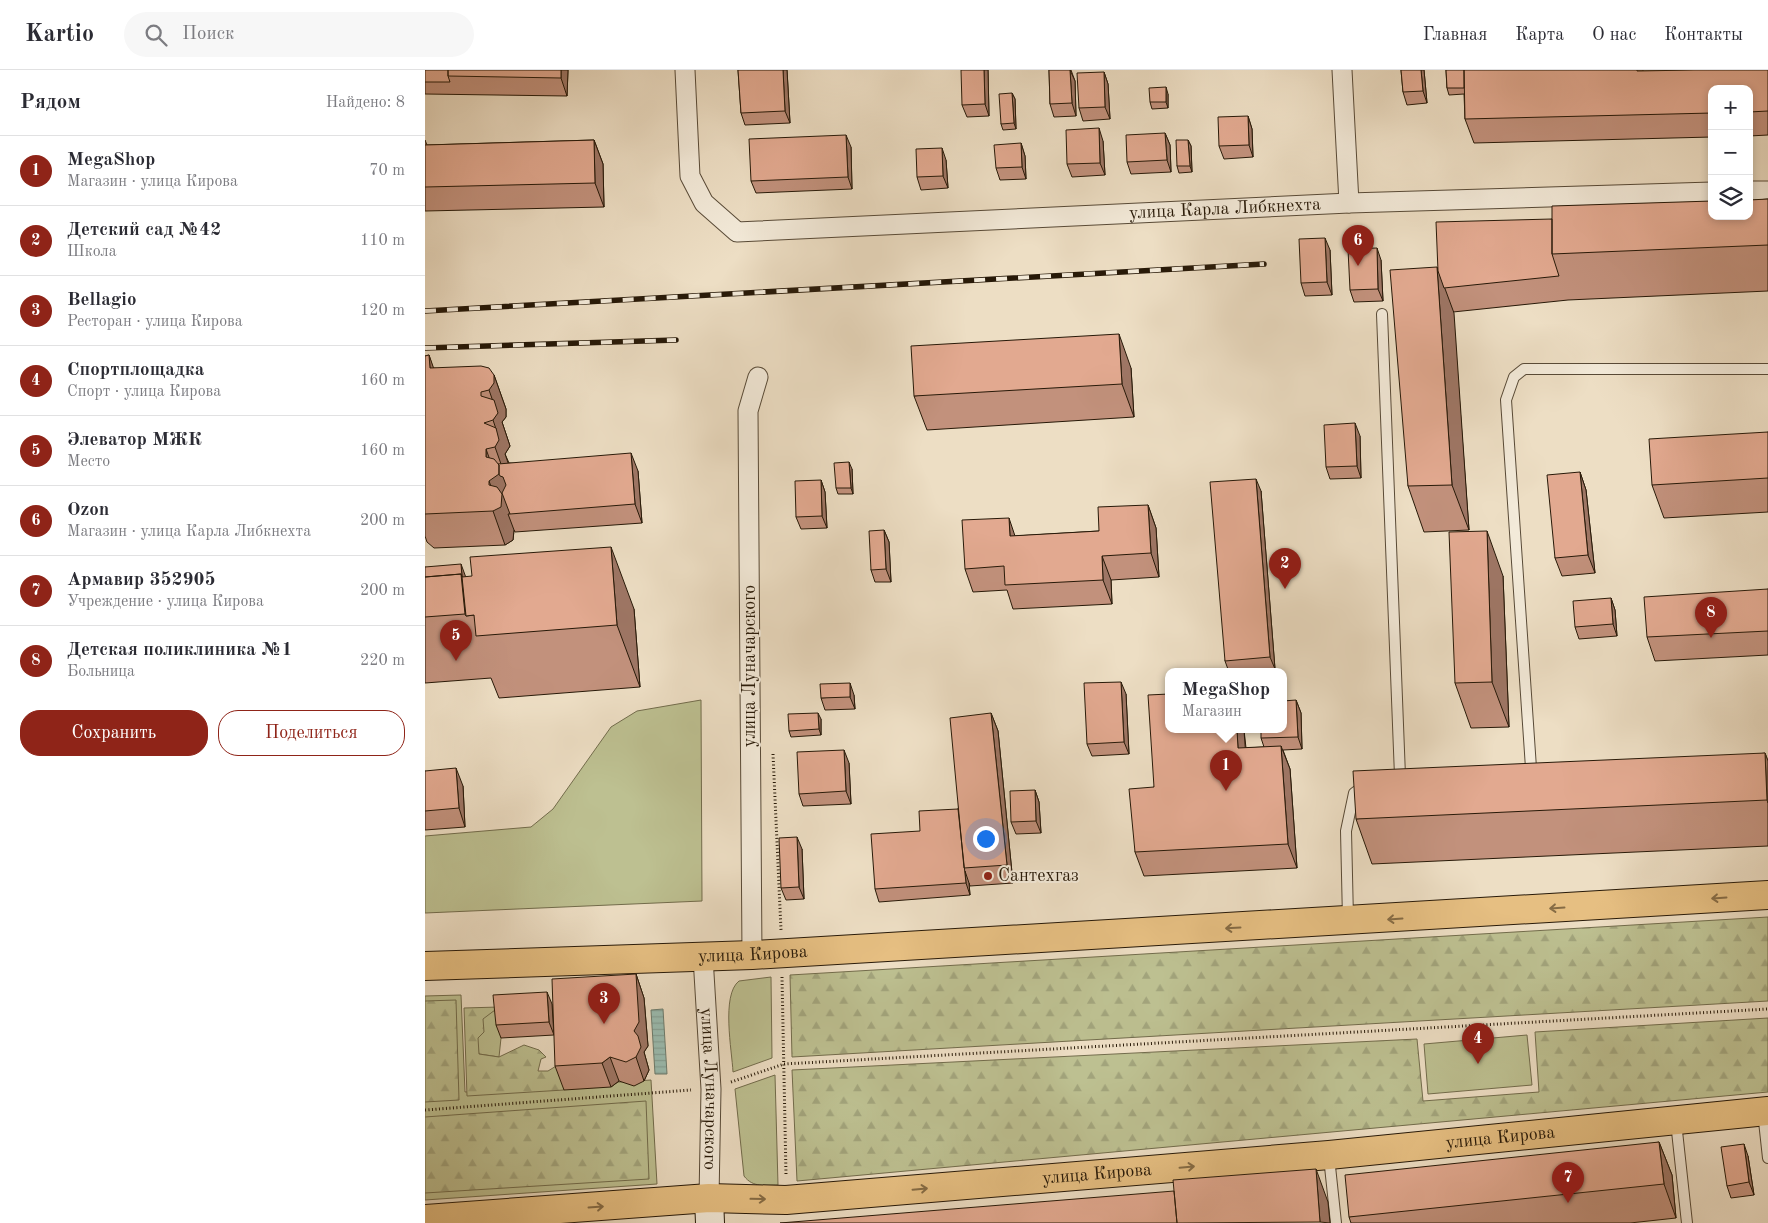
<!DOCTYPE html>
<html lang="ru">
<head>
<meta charset="utf-8">
<style>
	body { margin:0; font-family:"Old Standard TT",serif; background:#f7f7f7; color:#2b2b33 }
	.controls { position:absolute; right:15px; top:15px; display:grid; overflow:hidden; border-radius:10px; box-shadow:0 2px 8px #0003 }
	.controls button { width:45px; height:45px; display:grid; place-items:center; padding:0; border:0; border-bottom:1px solid #e1e1e2; background:#fff; color:#2b2b33; font:25px sans-serif }
	.you { position:absolute; left:560px; top:768px; width:18px; height:18px; margin:-12px; border:4px solid #fff; border-radius:50%; background:#1a73e8; box-shadow:0 0 0 8px #1a73e833 }
	.badge { display:grid; place-items:center; width:32px; height:32px; border-radius:50%; background:#8f2418; color:#fff; font-size:16px; font-weight:700 }
	.pin { position:absolute; translate:-50% -41px; filter:drop-shadow(0 1px 2px #0008) }
	.pin::after { content:''; position:absolute; top:26px; width:18px; height:15px; background:inherit; clip-path:polygon(0 0,100% 0,50% 100%) }
	.popup { position:absolute; left:740px; top:598px; width:122px; height:65px; box-sizing:border-box; display:grid; place-content:center; border-radius:10px; background:#fff; filter:drop-shadow(0 1px 4px #0005); font-size:16px; white-space:nowrap; color:#7c7c81 }
	.popup b { font-size:19px; color:#2b2b33 }
	.popup::after { content:''; position:absolute; left:50%; top:100%; margin-left:-10px; border:10px solid transparent; border-top-color:#fff }
	.list { margin:0; padding:0; list-style:none }
	h2 { display:flex; justify-content:space-between; align-items:center; height:65px; margin:0; padding:0 20px; font-size:21px }
	h2 small { font-size:16px; font-weight:400; color:#7c7c81 }
	.list li { display:grid; grid-template-columns:32px 1fr auto; gap:15px; align-items:center; box-sizing:border-box; height:70px; padding:0 20px; border-top:1px solid #e1e1e2 }
	.list b { display:block; font-size:19px; white-space:nowrap }
	.list p { margin:0; font-size:16px; white-space:nowrap; color:#7c7c81 }
	.list em { font-size:16px; font-style:normal; color:#7c7c81 }
	.actions { display:flex; gap:10px; padding:15px 20px }
	.actions a { flex:1; padding:11px 0; border:1px solid #8f2418; border-radius:20px; text-align:center; font-size:18px; color:#8f2418 }
	.actions .main { background:#8f2418; color:#fff }
	.icon { flex:none; width:28px; height:28px; fill:none; stroke:currentColor; stroke-width:2; stroke-linecap:round; stroke-linejoin:round }
	.map { position:relative; flex:none; width:1343px; height:1153px; overflow:hidden }
	header { display:flex; align-items:center; gap:30px; box-sizing:border-box; height:70px; padding:0 25px; background:#fff; border-bottom:1px solid #e1e1e2 }
	header strong { font-size:24px }
	nav { display:flex; gap:28px; margin-inline-start:auto; font-size:18px }
	.search { width:350px; height:45px; background:#f7f7f7; display:flex; align-items:center; gap:12px; box-sizing:border-box; padding:0 18px; border-radius:28px; color:#7c7c81; font-size:19px }
	main { display:flex }
	aside { flex:1; background:#fff }
	.map>svg:first-child { display:block }
	.green { fill:#bdc091; stroke:#726c4c }
	.forest { fill:url(#forest-firs); stroke:#726c4c }
	.water { fill:url(#water-rules); stroke:#6c7b6d }
	.lines { fill:none; stroke-linecap:round; stroke-linejoin:round }
	.lane-casing { stroke:#584a37; stroke-width:12 }
	.street-casing { stroke:#584a37; stroke-width:21 }
	.secondary-casing { stroke:#271908; stroke-width:30 }
	.primary-casing { stroke:#271908; stroke-width:30 }
	.path { stroke:#271908; stroke-width:3; stroke-dasharray:1 2.5; stroke-linecap:butt }
	.lane { stroke:#f3ead9; stroke-width:10 }
	.street { stroke:#f3ead9; stroke-width:19 }
	.secondary { stroke:#f3ead9; stroke-width:28 }
	.primary { stroke:#e6bf82; stroke-width:28 }
	.rail-casing { stroke:#271908; stroke-width:5.5 }
	.rail { stroke:#f3ead9; stroke-width:4; stroke-dasharray:11; stroke-linecap:butt }
	.wall { fill:#c2917c; stroke:#271908 }
	.shaded-wall { fill:#9e7665; stroke:#271908 }
	.building { fill:#e2a990; stroke:#271908 }
	.oneway { stroke:#866c45 }
	.poi-dot { fill:#8f2418; stroke:#f3ead9; stroke-width:2 }
	.labels { text-anchor:middle; dominant-baseline:central; stroke-width:4; stroke-linejoin:round; paint-order:stroke }
	.street-label { font-size:18px; fill:#271908; stroke:#f3ead9 }
	.poi-label { font-size:18px; fill:#271908; stroke:#f3ead9; text-anchor:start }
</style>
</head>
<body>
<header>
<strong>Kartio</strong>
<div class="search"><svg class="icon" aria-label="search" viewBox="0 0 24 24"><circle cx="10" cy="10" r="6"/><path d="M15 15l6 6"/></svg>Поиск</div>
<nav><a>Главная</a><a>Карта</a><a>О нас</a><a>Контакты</a></nav>
</header>
<main>
<aside>
<h2>Рядом<small>Найдено: 8</small></h2>
<ul class="list">
<li><span class="badge">1</span><div><b>MegaShop</b><p>Магазин · улица Кирова</p></div><em>70 m</em></li>
<li><span class="badge">2</span><div><b>Детский сад №42</b><p>Школа</p></div><em>110 m</em></li>
<li><span class="badge">3</span><div><b>Bellagio</b><p>Ресторан · улица Кирова</p></div><em>120 m</em></li>
<li><span class="badge">4</span><div><b>Спортплощадка</b><p>Спорт · улица Кирова</p></div><em>160 m</em></li>
<li><span class="badge">5</span><div><b>Элеватор МЖК</b><p>Место</p></div><em>160 m</em></li>
<li><span class="badge">6</span><div><b>Ozon</b><p>Магазин · улица Карла Либкнехта</p></div><em>200 m</em></li>
<li><span class="badge">7</span><div><b>Армавир 352905</b><p>Учреждение · улица Кирова</p></div><em>200 m</em></li>
<li><span class="badge">8</span><div><b>Детская поликлиника №1</b><p>Больница</p></div><em>220 m</em></li>
</ul>
<div class="actions"><a class="main">Сохранить</a><a>Поделиться</a></div>
</aside>
<div class="map">
<svg width="1343" height="1153" viewBox="0 0 1343 1153">
	<defs>
		<pattern id="forest-firs" width="22" height="20" patternUnits="userSpaceOnUse" patternTransform="scale(1.25)"><rect width="22" height="20" fill="#bdc091"/><path d="M5 1l3.5 6h-7zM16 11l3.5 6h-7z" fill="#a2a47c"/></pattern>
		<pattern id="water-rules" width="6" height="5" patternUnits="userSpaceOnUse" patternTransform="scale(1.25)"><rect width="6" height="5" fill="#9abcb0"/><path d="M0 2.5h6" fill="none" stroke="#85a196"/></pattern>
	</defs>
	<rect width="100%" height="100%" fill="#eddec4"/>
	<filter id="stains"><feTurbulence type="fractalNoise" baseFrequency=".004" numOctaves="4"/><feColorMatrix values="0 0 0 0 .2 0 0 0 0 .09 0 0 0 0 .02 0 0 0 .5 -.17"/></filter>
	<radialGradient id="worn" r=".72"><stop offset=".6" stop-color="#630" stop-opacity="0"/><stop offset="1" stop-color="#630" stop-opacity=".3"/></radialGradient>
	<path class="green" d="M276,630L277,831L0,843V766L106,757L128,739L186,657L212,641Z
		M346,907L347,988L308,1002C307,981 296,925 314,911Z
		M36,925L40,1022L226,1010L232,1114L0,1130V926Z
		M73,938L76,968L74,987L54,984L50,966L54,950Z
		M1102,965L1107,1015L1003,1024L999,974Z
		M350,1005L353,1115C340,1115 328,1118 319,1106L310,1019Z"/>
	<path class="forest" d="M1343,847V931L367,987L365,905Z
		M31,930L34,1030L0,1032V931Z
		M74,937L58,949L59,962L53,968L54,984L74,987L99,975L114,980L121,987L116,989L113,1001H123L136,993L139,1020L42,1026L39,938Z
		M1343,948V1022L372,1111L367,1000L992,969L998,1031L1114,1022L1110,962Z
		M221,1031L224,1109L0,1123V1047Z"/>
	<path class="water" d="M238,939L242,1004H230L226,940Z"/>
	<g class="lines">
		<g class="lane-casing">
			<path id="lane" d="M957,244L975,706
				M1106,698L1081,330L1089,307L1099,299H1343
				M923,849L921,761L929,723L940,715
				M1338,1042L1343,1088
				M1251,1052L1262,1153
				M904,1087L911,1153"/>
		</g>
		<g class="street-casing">
			<g id="street">
				<path id="s1" d="M260,0L265,106L279,133L312,162L924,133L1287,122"/>
				<path d="M917,0L924,133"/>
				<path d="M1324,121H1343"/>
				<path d="M327,885L323,341L333,307"/>
				<path id="s2" d="M278,887L286,1019L284,1128"/>
			</g>
		</g>
		<g class="secondary-casing">
			<path id="secondary" d="M284,1128L285,1153"/>
		</g>
		<g class="primary-casing">
			<g id="primary">
				<path id="s3" d="M0,896L327,885L1343,825"/>
				<path id="s4" d="M0,1149L284,1128L361,1130L904,1085L1343,1041"/>
			</g>
		</g>
		<path class="path" d="M348,684L356,860
			M357,907L361,1105
			M306,1012L359,994L1343,939
			M0,1040L266,1020"/>
		<use href="#lane" class="lane"/>
		<use href="#street" class="street"/>
		<use href="#secondary" class="secondary"/>
		<use href="#primary" class="primary"/>
		<g class="rail-casing">
			<path id="rail" d="M0,241L839,194
				M0,278L251,270"/>
		</g>
		<use href="#rail" class="rail"/>
	</g>
	<path class="wall" d="M0,0H143L142,26L0,24Z
		M313,0H362L365,53L320,55L316,43Z
		M563,0L564,46L542,47L537,35Z
		M624,0H646L650,11L651,46L629,47L625,34Z
		M976,0H999L1002,33L982,35L978,22Z
		M1021,0H1218V1L1343,0V65L1324,66V19H1287V67L1049,73L1040,49L1039,24L1024,25L1022,18Z
		M679,2L683,14L685,49L658,51L654,38Z
		M587,23L590,29L591,59L578,60L576,54Z
		M743,24V38L727,39L725,32Z
		M823,46L827,59L828,87L799,89L794,76Z
		M740,63L745,75L746,102L706,104L702,92Z
		M0,70L2,75L169,70L178,94L179,137L0,141Z
		M763,70L766,76L767,102L754,103L752,96Z
		M678,71L680,105L647,107L642,94Z
		M596,73L600,86L601,109L575,110L571,98Z
		M426,77L427,119L331,123L326,111Z
		M521,90L523,118L496,120L492,107Z
		M1343,129V221L1143,230L1028,242L1044,460L999,462L983,416L1013,201L1127,149Z
		M905,180L907,225L880,226L876,213Z
		M956,190L958,231L929,232L925,220Z
		M4,285L8,298L69,305L81,339V347L77,352L85,376L80,384L84,393L213,401L217,453L90,462L89,460L88,470L80,475L9,478L2,472L0,466V286Z
		M706,298L709,347L502,360L489,326Z
		M1343,362V442L1239,448L1227,415Z
		M935,366L936,408L905,409L901,397Z
		M427,399L428,424H413L411,418Z
		M1155,402L1161,420L1170,503L1137,506L1130,488Z
		M396,410L400,422L402,458L376,459L371,447Z
		M836,421L850,599L804,602L800,591Z
		M723,435L731,458L734,507L686,510L687,534L588,539L582,520L548,522L540,499L590,466L674,461Z
		M459,460L464,472L466,512H450L446,500Z
		M0,497L40,507L209,539L215,617L74,628L66,608L0,613Z
		M1078,506L1084,657L1046,658L1030,613Z
		M1343,519V585L1230,591L1222,567Z
		M1186,528L1190,540L1192,566L1154,569L1150,557Z
		M701,624L704,684L667,686L662,674Z
		M429,625L430,639L400,640L396,628Z
		M871,630L876,643L877,679L858,680L865,699L872,798L719,806L710,782L729,717L744,660H819L821,678L839,677L836,668Z
		M566,643L573,661L588,813L545,816L544,813L545,825L454,832L450,819L495,761L533,739Z
		M396,649V665L366,667L364,661Z
		M1340,683L1343,691V776L947,794L931,749Z
		M424,693L426,734L378,736L374,724Z
		M0,701L38,716L40,757L0,760Z
		M610,720L614,732L616,763L591,764L586,752Z
		M377,779L379,829L361,830L356,818Z
		M211,904L219,928L223,976L219,982L224,1000L219,1011L209,1016L194,1011L186,1017L139,1020L130,996Z
		M127,934L129,965L76,968L71,955Z
		M1234,1072L1247,1105L1251,1148L1205,1153H926L924,1147Z
		M1323,1086L1329,1125L1306,1128L1302,1116Z"/>
	<path class="shaded-wall" d="M136,0H143L142,26L136,8Z
		M358,0H362L365,53L360,41Z
		M559,0H563L564,46L560,34Z
		M645,0L650,11L651,46L647,33Z
		M996,0H999L1002,33L998,21Z
		M679,2L683,14L685,49L680,37Z
		M741,17L743,24V38L741,32Z
		M587,23L590,29L591,59L589,53Z
		M823,46L827,59L828,87L824,75Z
		M674,58L678,71L680,105L675,93Z
		M740,63L745,75L746,102L742,90Z
		M421,65L426,77L427,119L423,107Z
		M169,70L178,94L179,137L170,113Z
		M763,70L766,76L767,102L765,96Z
		M596,73L600,86L601,109L597,97Z
		M517,78L521,90L523,118L518,106Z
		M900,168L905,180L907,225L902,212Z
		M952,178L956,190L958,231L953,219Z
		M1012,197L1029,243L1044,460L1027,415Z
		M694,264L706,298L709,347L697,314Z
		M4,285L16,319L5,298Z
		M69,305L81,339V347L77,352L85,376L80,384L87,404L82,411L70,377L71,359L68,350L72,343L64,320Z
		M930,353L935,366L936,408L932,396Z
		M61,379L70,404L74,395L87,429L85,444H83L89,460L88,470L80,475L68,441L72,432L64,411L61,387Z
		M206,383L213,401L217,453L210,434Z
		M424,392L427,399L428,424L426,418Z
		M1155,402L1161,420L1170,503L1163,485Z
		M831,409L836,421L850,599L845,587Z
		M396,410L400,422L402,458L397,446Z
		M723,435L731,458L734,507L726,483Z
		M584,448L592,472L585,466Z
		M459,460L464,472L466,512L461,499Z
		M1062,461L1078,506L1084,657L1067,612Z
		M186,477L209,539L215,617L192,555Z
		M677,486L686,510L687,534L678,510Z
		M36,494L59,557L49,545L41,546L40,544Z
		M1186,528L1190,540L1192,566L1188,554Z
		M696,612L701,624L704,684L699,672Z
		M425,613L429,625L430,639L425,627Z
		M871,630L876,643L877,679L873,667Z
		M393,643L396,649V665L394,659Z
		M566,643L573,661L588,813L582,795Z
		M812,660H819L822,702L813,678Z
		M856,676L865,699L872,798L863,774Z
		M419,680L424,693L426,734L421,721Z
		M1340,683L1343,691V733L1342,730Z
		M31,698L38,716L40,757L34,738Z
		M610,720L614,732L616,763L611,751Z
		M372,767L377,779L379,829L374,817Z
		M540,801L544,813L545,825L541,813Z
		M211,904L219,928L223,976L219,982L224,1000L219,1011L211,987L209,961Z
		M122,922L127,934L129,965L124,952Z
		M185,987L194,1011L186,1017L177,993Z
		M1234,1072L1247,1105L1251,1148L1239,1114Z
		M1319,1074L1323,1086L1329,1125L1324,1112Z
		M891,1099L903,1132L905,1153L895,1152Z"/>
	<path class="building" d="M0,0H23V6L25,12H0Z
		M23,0H136V8L23,6Z
		M313,0H358L360,41L316,43Z
		M536,0H559L560,34L537,35Z
		M624,0H645L647,33L625,34Z
		M976,0H996L998,21L978,22Z
		M1021,0H1039V18H1022Z
		M1039,0H1212V1L1269,0H1343V41L1324,42V19H1287V43L1040,49Z
		M679,2L680,37L654,38L652,3Z
		M741,17V32H725L724,18Z
		M587,23L589,53L576,54L574,24Z
		M823,46L824,75L794,76L793,47Z
		M674,58L675,93L642,94L641,60Z
		M740,63L742,90L702,92L701,65Z
		M421,65L423,107L326,111L324,69Z
		M169,70L170,113L0,117V75Z
		M751,70H763L765,96H752Z
		M596,73L597,97L571,98L569,75Z
		M517,78L518,106L492,107L491,79Z
		M1343,129V175L1127,184V136L1287,131V146H1324V130Z
		M1127,149V184L1134,206L1019,218L1013,201L1011,152Z
		M900,168L902,212L876,213L874,169Z
		M952,178L953,219L925,220L923,179Z
		M1012,197L1027,415L983,416L965,200Z
		M694,264L697,314L489,326L486,276Z
		M4,285L5,298L56,296L64,298L69,305V313L64,320L56,322V326L69,330L73,343L68,350L59,353L71,358L74,370L70,377L61,379V387L69,389L74,395V404L64,411V415L72,417L77,424L76,437L68,441L0,444V286Z
		M930,353L932,396L901,397L899,355Z
		M1343,362V408L1227,415L1224,369Z
		M206,383L210,434L85,444L77,423L81,415L78,407L75,406L74,404V395L73,394Z
		M424,392L426,418H411L409,393Z
		M1155,402L1163,485L1130,488L1122,405Z
		M831,409L845,587L800,591L785,412Z
		M396,410L397,446L371,447L370,411Z
		M723,435L726,483L677,486L678,510L580,515L579,496L540,499L537,450L584,448L585,466L674,461L673,437Z
		M459,460L461,499L446,500L444,461Z
		M1062,461L1067,612L1030,613L1024,462Z
		M186,477L192,555L51,566L49,545L41,546L37,507L47,506L45,487Z
		M36,494L37,507L36,504L0,507V497Z
		M36,504L40,544L0,547V507Z
		M1343,519V561L1222,567L1219,527Z
		M1186,528L1188,554L1150,557L1148,531Z
		M696,612L699,672L662,674L659,613Z
		M425,613V627L396,628L395,614Z
		M744,624V660H812L813,678L856,676L863,774L710,782L704,719L729,717L723,625Z
		M871,630L873,667L836,668V660H858V631Z
		M393,643L394,659L364,661L363,644Z
		M566,643L582,795L539,798L525,648Z
		M419,680L421,721L374,724L372,682Z
		M1340,683L1342,730L931,749L928,701Z
		M31,698L34,738L0,741V701Z
		M610,720L611,751L586,752L585,721Z
		M533,739L541,813L450,819L446,764L495,761L494,741Z
		M372,767L374,817L356,818L354,768Z
		M211,904L214,952L209,961L213,966L216,977L211,987L201,992L185,987L177,993L130,996L127,909Z
		M122,922L124,952L71,955L68,925Z
		M1234,1072L1239,1114L924,1147L920,1105Z
		M1319,1074L1324,1112L1302,1116L1296,1077Z
		M891,1099L895,1152L752,1153L748,1110Z
		M749,1121L752,1153H355Z"/>
	<defs><path id="oneway-shaft" d="M-6 0H5M1.5-3L5.5 0L1.5 3" fill="none" stroke-width="1.6" stroke-linecap="round" stroke-linejoin="round" transform="scale(1.25)"/></defs>
	<g class="oneway">
		<use href="#oneway-shaft" transform="translate(1294 828) rotate(176)"/>
		<use href="#oneway-shaft" transform="translate(1132 838) rotate(176)"/>
		<use href="#oneway-shaft" transform="translate(970 849) rotate(176)"/>
		<use href="#oneway-shaft" transform="translate(808 858) rotate(177)"/>
		<use href="#oneway-shaft" transform="translate(762 1097) rotate(-5)"/>
		<use href="#oneway-shaft" transform="translate(495 1119) rotate(-5)"/>
		<use href="#oneway-shaft" transform="translate(333 1129) rotate(1)"/>
		<use href="#oneway-shaft" transform="translate(171 1137) rotate(-4)"/>
	</g>
	<circle class="poi-dot" cx="563" cy="806" r="5"/>
	<g class="labels">
		<g class="street-label">
			<text stroke="none"><textPath href="#s1" startOffset="669">улица Карла Либкнехта</textPath></text>
			<text transform="translate(325 596) rotate(-90)">улица Луначарского</text>
			<text stroke="none"><textPath href="#s3" startOffset="328">улица Кирова</textPath></text>
			<text stroke="none"><textPath href="#s2" startOffset="132">улица Луначарского</textPath></text>
			<text stroke="none"><textPath href="#s4" startOffset="1079">улица Кирова</textPath></text>
			<text stroke="none"><textPath href="#s4" startOffset="674">улица Кирова</textPath></text>
		</g>
		<g class="poi-label">
			<text x="573" y="806">Сантехгаз</text>
		</g>
	</g>
	<rect width="100%" height="100%" filter="url(#stains)"/>
	<rect width="100%" height="100%" fill="url(#worn)"/>
</svg>
<div class="controls">
<button>+</button>
<button>−</button>
<button><svg class="icon" aria-label="layers" viewBox="0 0 24 24"><path d="M12 4l9 5-9 5-9-5zM3 14l9 5 9-5"/></svg></button>
</div>
<div class="you"></div>
<div class="pin badge" style="left:801px;top:721px">1</div>
<div class="popup"><b>MegaShop</b>Магазин</div>
<div class="pin badge" style="left:860px;top:519px">2</div>
<div class="pin badge" style="left:179px;top:954px">3</div>
<div class="pin badge" style="left:1053px;top:994px">4</div>
<div class="pin badge" style="left:31px;top:591px">5</div>
<div class="pin badge" style="left:933px;top:196px">6</div>
<div class="pin badge" style="left:1143px;top:1133px">7</div>
<div class="pin badge" style="left:1286px;top:568px">8</div>
</div>
</main>
</body>
</html>
